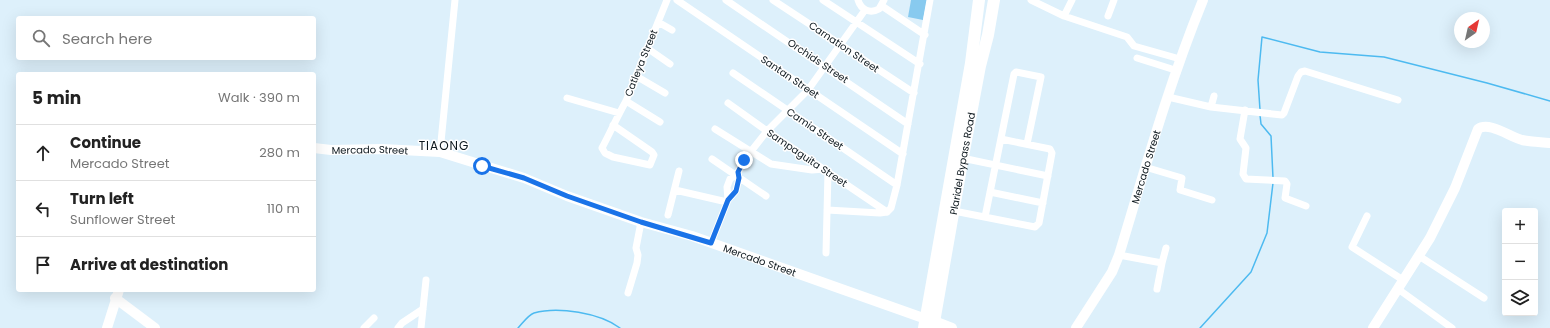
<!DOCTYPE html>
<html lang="en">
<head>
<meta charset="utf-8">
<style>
	body { margin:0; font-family:Poppins,sans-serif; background:#f6f6f6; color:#222 }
	.controls { position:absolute; right:12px; bottom:12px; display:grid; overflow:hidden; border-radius:4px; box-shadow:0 4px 16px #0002 }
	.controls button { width:36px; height:36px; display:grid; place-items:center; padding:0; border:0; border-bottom:1px solid #e0e0e0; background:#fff; color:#222; font:20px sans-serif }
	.compass { position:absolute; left:1454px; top:12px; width:36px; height:36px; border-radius:50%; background:#fff; box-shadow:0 4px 16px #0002; rotate:34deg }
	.stop { position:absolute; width:12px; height:12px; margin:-9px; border:3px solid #1a73e8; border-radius:50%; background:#fff }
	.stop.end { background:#1a73e8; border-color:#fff; box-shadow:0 1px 4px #0008 }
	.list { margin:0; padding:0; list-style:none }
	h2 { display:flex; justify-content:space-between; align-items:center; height:52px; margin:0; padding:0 16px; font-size:17px }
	h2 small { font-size:13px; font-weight:400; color:#767676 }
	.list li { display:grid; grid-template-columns:26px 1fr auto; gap:12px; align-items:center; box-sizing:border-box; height:56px; padding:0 16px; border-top:1px solid #e0e0e0 }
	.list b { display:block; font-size:15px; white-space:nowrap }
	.list p { margin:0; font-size:13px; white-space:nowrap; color:#767676 }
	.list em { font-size:13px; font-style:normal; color:#767676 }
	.icon { flex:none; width:22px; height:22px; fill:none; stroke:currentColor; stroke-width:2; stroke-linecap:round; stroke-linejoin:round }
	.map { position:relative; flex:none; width:1550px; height:328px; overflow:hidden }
	.search { position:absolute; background:#fff; box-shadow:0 4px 16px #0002; left:16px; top:16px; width:300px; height:44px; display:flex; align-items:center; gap:10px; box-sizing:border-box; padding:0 14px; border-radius:4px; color:#767676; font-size:15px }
	.panel { position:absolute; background:#fff; box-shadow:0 4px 16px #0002; left:16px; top:72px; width:300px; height:220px; border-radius:4px }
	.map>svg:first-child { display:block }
	.green { fill:#88caef }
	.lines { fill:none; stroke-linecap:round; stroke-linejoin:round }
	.stream { stroke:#4dbaf0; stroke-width:1.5 }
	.street { stroke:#fff; stroke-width:7 }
	.secondary { stroke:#fff; stroke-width:10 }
	.highway { stroke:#fff; stroke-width:12 }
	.route { stroke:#1a73e8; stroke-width:5 }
	.labels { text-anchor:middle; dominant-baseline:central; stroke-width:3; stroke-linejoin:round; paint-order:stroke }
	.street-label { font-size:10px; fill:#0b161c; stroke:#fff }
	.quarter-label { font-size:12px; letter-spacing:1px; fill:#0b161c; stroke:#fff }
</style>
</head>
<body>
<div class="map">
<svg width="1550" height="328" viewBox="0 0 1550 328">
	<rect width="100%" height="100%" fill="#ddf0fb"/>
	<path class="green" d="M911,0H927L923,20L908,17Z"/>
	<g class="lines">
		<path class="stream" d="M1260,110L1258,80L1262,37L1320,52L1384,57L1487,83L1550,101
			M1260,115L1261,124L1271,136L1273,178
			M518,328C522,324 528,315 534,313C558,306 600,313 620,328
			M1200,328L1251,272L1267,233L1273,183"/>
		<path class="street" d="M677,0L903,154
			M726,0L908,124
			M773,0L914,93
			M823,0L920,64
			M858,0C861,10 870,14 879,9L884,0
			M1031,0L1064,16L1072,0
			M882,6L925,35
			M1064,16L1127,37L1134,46L1180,59
			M1108,16L1114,0
			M658,22L672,30
			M647,48L670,64
			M1137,58L1175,70
			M733,73L897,185
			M636,76L665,93
			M1168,97L1211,107L1282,115L1284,113L1298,76L1301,72L1305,71L1398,100
			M567,98L619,113
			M626,101L660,122
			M728,103L767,131L887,212
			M1211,107L1214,96
			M1245,110L1240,139L1246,148L1243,174L1246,179L1285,181L1287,184L1285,198L1306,206
			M613,125L652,152L654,155L650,165L613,157L605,153L602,148C610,133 617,117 626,101L667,0
			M715,129L771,164L812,170L824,169
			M440,152L455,0
			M962,158L1048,176
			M712,159L766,196
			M1145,167L1182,178L1180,190L1212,200
			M675,190L727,202
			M990,192L1043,203
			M728,200L727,187L730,179L738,172L745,159L767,131L808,90L865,10
			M827,210L880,213L887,212
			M954,211L1035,227L1039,223L1052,153L1050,149L1001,139
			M887,212L891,208L897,185L930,0
			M668,215L679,171
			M1367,216L1352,247L1403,280
			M985,217L1014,74L1016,72L1041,77L1027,144
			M711,243L728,200L736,191L739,178L738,172
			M826,253L828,172
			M1119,255L1162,263L1166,248
			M1419,256L1484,298
			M1157,289L1162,263
			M1398,289L1452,328
			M628,293L637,263L638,255L636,248L641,222
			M364,328L374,318
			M398,328L402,323L423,309
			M421,328L426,280"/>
		<g class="secondary">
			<path id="s1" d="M314,148L331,150L382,149L440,152L524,178L567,196L641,222L692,236L926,319"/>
			<path d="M115,298L155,328"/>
			<path d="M934,321L952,328"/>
			<path d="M107,328L119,290"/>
			<path id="s2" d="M1076,328L1112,272L1119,255C1145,169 1169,83 1203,0"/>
			<path d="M1373,328L1430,238L1455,188L1478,129C1489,121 1510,137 1522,140C1531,142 1541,142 1550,143"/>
		</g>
		<g class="highway">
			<path d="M924,328L971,63L979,0"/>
			<path id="s3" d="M933,328L964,151L980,66L988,35L994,0"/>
		</g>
	</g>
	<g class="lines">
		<path class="route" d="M482,166L524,178L567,196L641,222L711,243L728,200L736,191L739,178L738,172L744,160"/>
	</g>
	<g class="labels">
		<g class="street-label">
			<text transform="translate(844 47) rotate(34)">Carnation Street</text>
			<text transform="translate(818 61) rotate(34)">Orchids Street</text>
			<text transform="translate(641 63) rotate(-68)">Catleya Street</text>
			<text transform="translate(790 77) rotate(34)">Santan Street</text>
			<text transform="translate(815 129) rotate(34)">Camia Street</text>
			<text stroke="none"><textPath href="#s1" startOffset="56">Mercado Street</textPath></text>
			<text transform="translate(807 158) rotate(34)">Sampaguita Street</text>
			<text stroke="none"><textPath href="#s3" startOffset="167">Plaridel Bypass Road</textPath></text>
			<text stroke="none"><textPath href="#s2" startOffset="177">Mercado Street</textPath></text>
			<text stroke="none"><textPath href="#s1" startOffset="464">Mercado Street</textPath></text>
		</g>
		<g class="quarter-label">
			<text x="444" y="145">TIAONG</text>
		</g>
	</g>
</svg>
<div class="controls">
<button>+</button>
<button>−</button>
<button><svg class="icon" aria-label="layers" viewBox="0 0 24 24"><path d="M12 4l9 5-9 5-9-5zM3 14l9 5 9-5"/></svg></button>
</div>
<svg class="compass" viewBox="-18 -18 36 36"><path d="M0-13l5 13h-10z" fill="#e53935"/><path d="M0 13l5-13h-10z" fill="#767676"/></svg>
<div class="stop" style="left:482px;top:166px"></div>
<div class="stop end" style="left:744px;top:160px"></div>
<div class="search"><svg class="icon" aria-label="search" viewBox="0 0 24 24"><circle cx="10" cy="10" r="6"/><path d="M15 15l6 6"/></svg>Search here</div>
<section class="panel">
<h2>5 min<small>Walk · 390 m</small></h2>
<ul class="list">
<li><svg class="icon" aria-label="ahead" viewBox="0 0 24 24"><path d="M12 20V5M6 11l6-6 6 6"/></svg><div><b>Continue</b><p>Mercado Street</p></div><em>280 m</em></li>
<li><svg class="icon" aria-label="left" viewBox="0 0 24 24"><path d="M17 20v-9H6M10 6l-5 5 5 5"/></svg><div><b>Turn left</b><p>Sunflower Street</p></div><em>110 m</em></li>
<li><svg class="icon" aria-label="arrive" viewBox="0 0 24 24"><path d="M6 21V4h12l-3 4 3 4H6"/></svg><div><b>Arrive at destination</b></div></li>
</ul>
</section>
</div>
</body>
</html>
